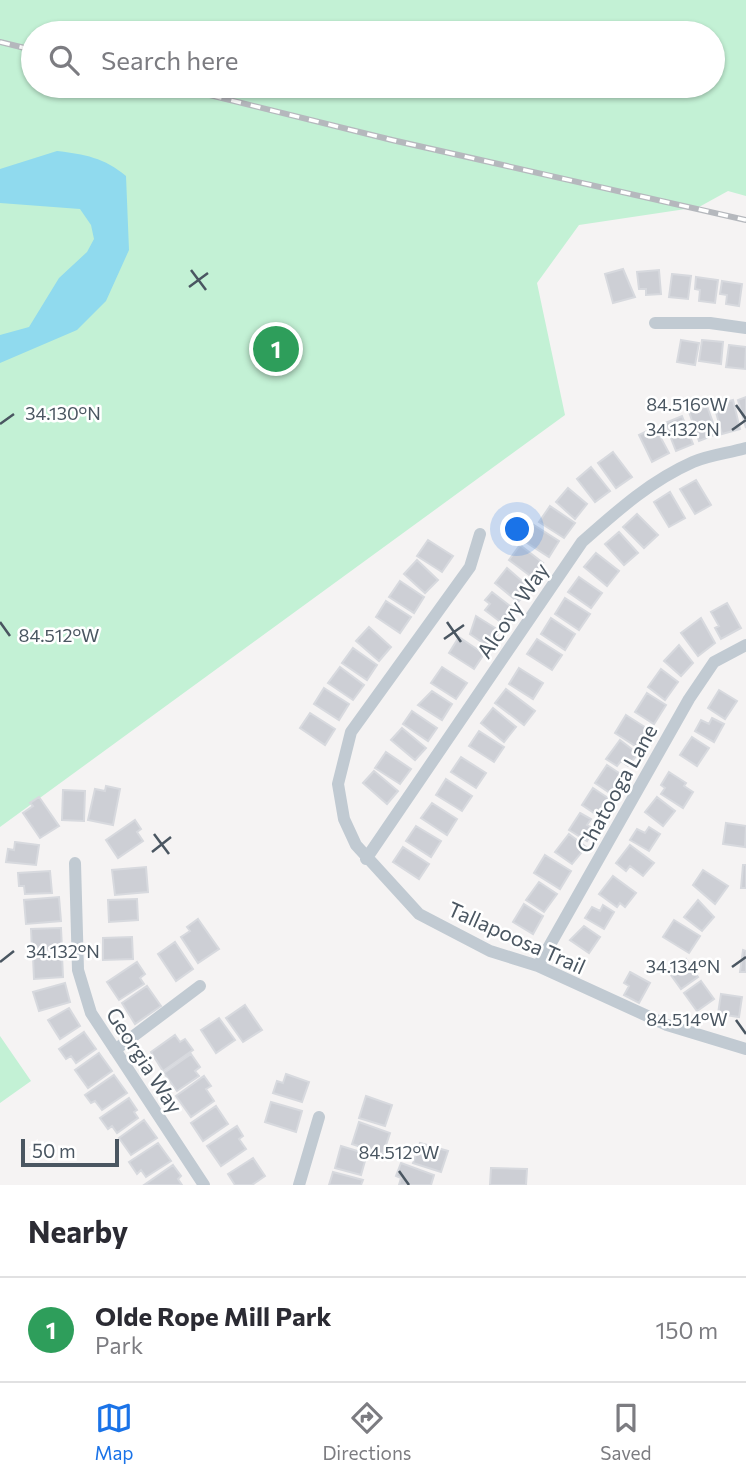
<!DOCTYPE html>
<html lang="en">
<head>
<meta charset="utf-8">
<style>
	body { margin:0; font-family:Commissioner,sans-serif; background:#f7f7f7; color:#2b2b33 }
	.scale { position:absolute; left:21px; bottom:18px; width:98px; box-sizing:border-box; padding-left:7px; border:4px solid #4a5661; border-top:0; font-size:19px; line-height:24px; white-space:nowrap; color:#4a5661; -webkit-text-stroke:5px #fff; paint-order:stroke }
	.you { position:absolute; left:518px; top:530px; width:24px; height:24px; margin:-18px; border:5px solid #fff; border-radius:50%; background:#1a73e8; box-shadow:0 0 0 10px #1a73e833 }
	.badge { display:grid; place-items:center; width:46px; height:46px; border-radius:50%; background:#1a73e8; color:#fff; font-size:23px; font-weight:700 }
	.pin { position:absolute; translate:-50% -50%; border:4px solid #fff; box-shadow:0 2px 7px #0006 }
	.list { margin:0; padding:0; list-style:none }
	h2 { display:flex; justify-content:space-between; align-items:center; height:91px; margin:0; padding:0 28px; font-size:30px }
	h2 small { font-size:23px; font-weight:400; color:#7c7c81 }
	.list li { display:grid; grid-template-columns:46px 1fr auto; gap:21px; align-items:center; box-sizing:border-box; height:105px; padding:0 28px; border-top:2px solid #e1e1e2 }
	.list b { display:block; font-size:26px; white-space:nowrap }
	.list p { margin:0; font-size:23px; white-space:nowrap; color:#7c7c81 }
	.list em { font-size:23px; font-style:normal; color:#7c7c81 }
	.icon { flex:none; width:38px; height:38px; fill:none; stroke:currentColor; stroke-width:2; stroke-linecap:round; stroke-linejoin:round }
	.map { position:relative; flex:none; width:746px; height:1185px; overflow:hidden }
	.search { position:absolute; background:#fff; box-shadow:0 2px 5px #0004; left:21px; right:21px; top:21px; height:77px; display:flex; align-items:center; gap:18px; box-sizing:border-box; padding:0 24px; border-radius:38px; color:#7c7c81; font-size:26px }
	.sheet { height:196px; background:#fff }
	nav { display:flex; justify-content:space-around; align-items:center; box-sizing:border-box; height:98px; border-top:2px solid #e1e1e2; background:#fff; font-size:19px; color:#7c7c81 }
	nav a { display:grid; justify-items:center; gap:4px }
	nav .on { color:#1a73e8 }
	.map>svg:first-child { display:block }
	.green { fill:#c3f1d5; fill-rule:evenodd }
	.water { fill:#90daee }
	.building { fill:#cdcfd5; stroke:#d7d9de; stroke-width:2 }
	.lines { fill:none; stroke-linecap:round; stroke-linejoin:round }
	.street { stroke:#c1cad2; stroke-width:12 }
	.rail-casing { stroke:#b5b8bd; stroke-width:6 }
	.rail { stroke:#fff; stroke-width:3.5; stroke-dasharray:10; stroke-linecap:butt }
	.ticks { fill:none; stroke:#4a5661; stroke-width:2.5 }
	.labels { text-anchor:middle; dominant-baseline:central; stroke-width:5; stroke-linejoin:round; paint-order:stroke }
	.street-label { font-size:21px; fill:#4a5661; stroke:#fff }
	.ticks-label { font-size:18px; text-anchor:middle; fill:#4a5661; stroke:#fff; stroke-width:5; stroke-linejoin:round; paint-order:stroke }
</style>
</head>
<body>
<div class="map">
<svg width="746" height="1185" viewBox="0 0 746 1185">
	<rect width="100%" height="100%" fill="#f5f3f3"/>
	<path class="green" d="M0,0H746V196L728,191L699,207L579,225L537,283L565,415L0,827ZM33,33H713V86H33Z
		M0,1036L31,1081L0,1103Z"/>
	<path class="water" d="M57,151C84,154 105,158 126,176L129,250L106,301L77,330L0,363V335L29,327L59,278L87,252L94,239L91,225L80,209L0,203V169Z"/>
	<path class="building" d="M623,269L635,297L613,303L605,274Z
		M659,270L661,294L646,295V289H639L637,272Z
		M672,274L691,276L688,299L669,297Z
		M696,277L718,280L715,303L699,301L700,290L695,289Z
		M722,281L742,284L739,306L726,304L727,295L720,294Z
		M681,340L699,343L695,365L677,362Z
		M702,340L723,342L721,364L699,361Z
		M729,345L746,347L745,369L726,367Z
		M746,397V428L738,400Z
		M733,400L740,429L722,434L714,405Z
		M707,406L717,434L699,441L689,412Z
		M682,416L693,444L676,451L665,423Z
		M655,427L669,453L652,462L639,435Z
		M613,452L632,477L616,488L598,463Z
		M591,467L610,491L595,502L577,479Z
		M696,480L711,505L695,514L680,489Z
		M568,488L587,504L575,519L556,502Z
		M670,492L685,518L669,527L654,502Z
		M550,506L575,523L564,538L539,522Z
		M637,514L658,535L644,548L623,527Z
		M534,525L559,541L549,557L524,541Z
		M619,532L638,553L624,565L605,544Z
		M428,540L453,556L442,572L417,556Z
		M520,545L543,563L532,577L509,560Z
		M596,553L619,571L607,586L584,567Z
		M417,560L438,580L425,593L404,574Z
		M507,568L530,588L518,602L495,583Z
		M579,577L602,593L591,608L568,592Z
		M400,581L424,597L414,613L389,597Z
		M492,592L515,610L503,624L485,610L490,604L485,600Z
		M565,598L590,614L579,630L555,614Z
		M386,601L411,617L400,633L376,617Z
		M727,603L741,628L721,639L715,628L719,626L711,612Z
		M476,616L500,631L489,647L470,634Z
		M551,618L575,634L565,650L541,634Z
		M701,618L715,643L698,656L681,633Z
		M369,627L391,647L379,661L356,641Z
		M459,637L484,654L474,669L449,653Z
		M537,639L562,655L552,670L527,654Z
		M679,645L693,663L681,676L664,661Z
		M353,648L377,665L367,680L342,663Z
		M340,667L364,685L353,700L328,683Z
		M442,667L467,683L456,699L431,683Z
		M519,668L543,683L533,699L509,684Z
		M661,669L678,682L665,700L648,687Z
		M324,688L349,704L339,720L314,704Z
		M506,689L535,711L524,725L495,703Z
		M719,690L737,701L725,719L708,708Z
		M432,691L452,704L442,720L418,705Z
		M647,693L666,705L654,724L635,712Z
		M493,708L516,727L504,742L481,723Z
		M412,711L437,728L428,741L403,724Z
		M310,713L335,729L325,745L300,728Z
		M626,715L651,731L640,749L615,733Z
		M712,718L724,724L714,742L695,731L701,720L709,724Z
		M402,728L426,748L415,760L391,740Z
		M479,731L504,747L494,762L469,746Z
		M692,737L709,748L697,766L680,755Z
		M620,740L638,754L628,766L621,761L617,766L606,759Z
		M386,752L411,769L400,784L375,768Z
		M461,757L486,773L476,788L451,772Z
		M607,765L625,777L613,795L595,783Z
		M374,771L398,791L387,804L363,783Z
		M669,772L686,783L684,786L693,792L683,808L661,794L665,788L661,785Z
		M446,779L472,796L462,811L436,795Z
		M106,786L120,789L113,825L88,820L95,789L105,791Z
		M593,788L611,800L600,817L582,805Z
		M63,790L85,791L84,821L62,820Z
		M39,797L59,826L40,838L23,813L33,806L30,803Z
		M657,797L675,811L663,826L645,812Z
		M432,803L457,819L447,835L421,818Z
		M580,813L591,819L587,825L594,829L587,841L569,830Z
		M135,820L141,829L137,832L143,841L118,858L106,840Z
		M726,823L746,826L745,847L723,844Z
		M416,826L441,841L431,857L406,841Z
		M649,827L660,834L649,851L630,840L637,829L645,833Z
		M569,834L586,847L572,864L555,852Z
		M15,842L39,845L36,865L6,862L8,849L14,850Z
		M630,845L654,863L643,876L630,866L626,871L616,863Z
		M403,847L429,864L419,879L393,862Z
		M545,855L571,871L560,889L534,873Z
		M743,865H746V888H741Z
		M146,867L148,892L115,895L112,870Z
		M703,870L728,886L715,904L693,885Z
		M50,871L52,893L25,894L24,886H19L18,873Z
		M613,876L636,893L625,907L620,903L617,907L599,894Z
		M539,882L557,894L544,912L526,900Z
		M59,897L61,921L26,924L24,900Z
		M137,899L138,920L109,922L108,900Z
		M698,900L714,917L702,931L684,917Z
		M524,904L543,916L533,934L513,922Z
		M603,905L614,912L604,929L585,918L592,907L600,911Z
		M198,919L219,949L198,963L181,937L190,931L187,927Z
		M674,920L700,936L689,953L663,937Z
		M584,926L600,937L589,953L570,940Z
		M61,928L62,949L32,951L31,929Z
		M132,937L133,959L103,960V938Z
		M175,942L193,969L176,981L158,954Z
		M743,950L746,951V972H740Z
		M62,955L63,977L34,979L33,957Z
		M686,959L698,977L681,989L668,971Z
		M137,962L145,974L140,978L144,984L119,1000L107,982Z
		M630,972L650,983L639,1003L624,995L629,986L624,983Z
		M701,981L714,999L697,1011L684,993Z
		M65,983L70,1002L39,1011L33,992Z
		M147,986L161,1006L135,1024L122,1003Z
		M721,994L742,997L739,1017L718,1014Z
		M245,1005L262,1030L243,1042L226,1018Z
		M69,1008L80,1026L60,1039L48,1020Z
		M219,1018L235,1040L216,1053L201,1030Z
		M84,1032L96,1049L76,1063L71,1056L66,1059L59,1049Z
		M175,1035L180,1042L185,1039L193,1050L163,1071L151,1052Z
		M99,1053L112,1071L88,1088L75,1070Z
		M191,1054L200,1067L195,1071L199,1076L177,1091L164,1073Z
		M286,1074L309,1082L302,1102L273,1093L277,1081L283,1083Z
		M114,1075L127,1093L102,1110L95,1101L91,1103L85,1095Z
		M204,1076L211,1086L206,1089L214,1101L191,1117L176,1096Z
		M366,1096L392,1105L385,1126L359,1118Z
		M129,1098L137,1110L134,1112L138,1118L117,1133L112,1126L108,1129L100,1118Z
		M271,1102L302,1111L296,1132L265,1122Z
		M216,1106L228,1124L203,1141L191,1123Z
		M144,1120L157,1138L131,1155L119,1138Z
		M359,1122L390,1133L383,1154L352,1144Z
		M237,1126L243,1136L239,1139L246,1149L221,1166L207,1146Z
		M158,1143L171,1161L146,1177L141,1170L137,1174L129,1162Z
		M420,1143L448,1151L441,1172L413,1163Z
		M341,1146L367,1154L361,1175L335,1168Z
		M253,1158L265,1176L252,1185H235L228,1174Z
		M401,1163L434,1175L431,1185H399L401,1178L396,1176Z
		M173,1165L181,1176L178,1179L182,1185H144Z
		M491,1168L527,1169L526,1185H490Z
		M333,1172L363,1180L361,1185H329Z"/>
	<g class="lines">
		<path class="street" d="M655,323H710L746,328
			M480,534L470,567L351,732L338,784L344,819L356,845L419,914L490,951L538,966L667,1025L746,1049
			M366,859L582,542C617,511 650,481 693,462C709,455 729,453 746,448
			M75,863L78,970L91,1013L204,1185
			M538,966L689,699L714,662L746,645
			M115,1050L200,986
			M299,1185L319,1117"/>
		<g class="rail-casing">
			<path id="rail" d="M0,42L33,50
				M173,86L392,140L746,220"/>
		</g>
		<use href="#rail" class="rail"/>
	</g>
	<path class="ticks" d="M191,270L206,290M189,287L208,273M736,405L746,419M0,424L14,414M732,430L746,420M0,622L10,636M447,622L461,642M444,639L464,625M154,834L169,854M152,852L171,837M0,962L14,951M732,967L746,957M736,1020L746,1034M399,1171L409,1185"/>
	<g class="labels">
		<g class="street-label">
			<text transform="translate(512 610) rotate(-56)">Alcovy Way</text>
			<text transform="translate(616 788) rotate(-61)">Chatooga Lane</text>
			<text transform="translate(517 937) rotate(24)">Tallapoosa Trail</text>
			<text transform="translate(145 1060) rotate(57)">Georgia Way</text>
		</g>
	</g>
	<g class="ticks-label">
		<text x="687" y="411">84.516°W</text>
		<text x="63" y="420">34.130°N</text>
		<text x="683" y="436">34.132°N</text>
		<text x="59" y="642">84.512°W</text>
		<text x="63" y="958">34.132°N</text>
		<text x="683" y="973">34.134°N</text>
		<text x="687" y="1026">84.514°W</text>
		<text x="399" y="1159">84.512°W</text>
	</g>
</svg>
<div class="scale">50 m</div>
<div class="you"></div>
<div class="pin badge" style="left:276px;top:349px;background:#2e9e5b">1</div>
<div class="search"><svg class="icon" aria-label="search" viewBox="0 0 24 24"><circle cx="10" cy="10" r="6"/><path d="M15 15l6 6"/></svg>Search here</div>
</div>
<section class="sheet">
<h2>Nearby<small></small></h2>
<ul class="list">
<li><span class="badge" style="background:#2e9e5b">1</span><div><b>Olde Rope Mill Park</b><p>Park</p></div><em>150 m</em></li>
</ul>
</section>
<nav>
<a class="on"><svg class="icon" aria-label="map" viewBox="0 0 24 24"><path d="M3 6l6-2 6 2 6-2v14l-6 2-6-2-6 2zM9 4v14M15 6v14"/></svg>Map</a>
<a><svg class="icon" aria-label="directions" viewBox="0 0 24 24"><path d="M12 3l9 9-9 9-9-9zM9 14v-3h6M13 9l2 2-2 2"/></svg>Directions</a>
<a><svg class="icon" aria-label="saved" viewBox="0 0 24 24"><path d="M7 4h10v16l-5-4-5 4z"/></svg>Saved</a>
</nav>
</body>
</html>
